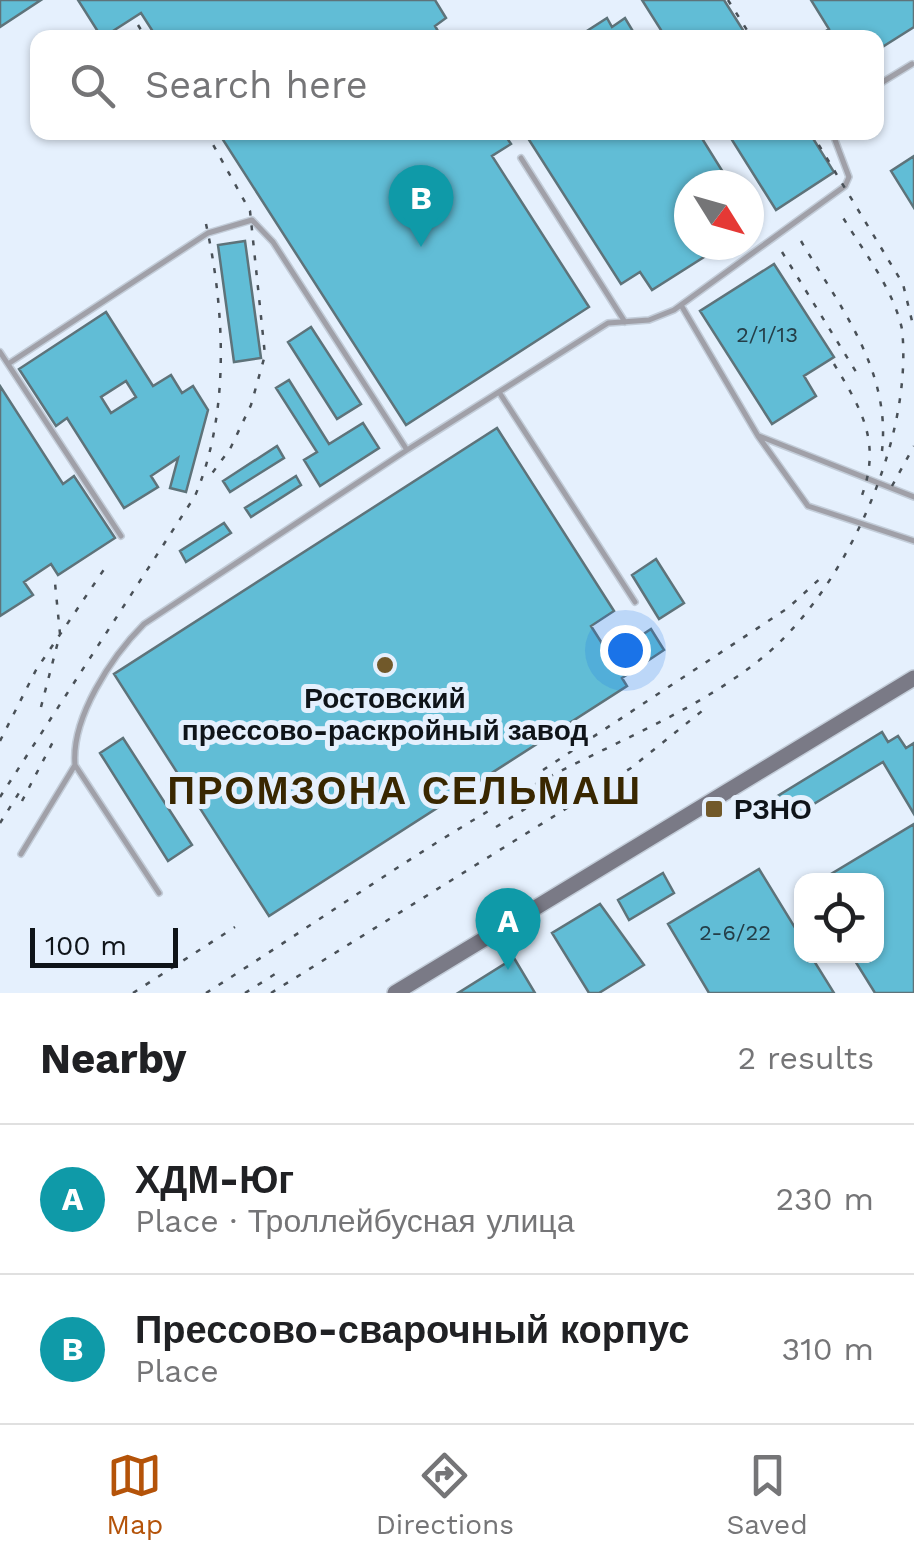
<!DOCTYPE html>
<html lang="en">
<head>
<meta charset="utf-8">
<style>
	body { margin:0; font-family:"Work Sans",sans-serif; background:#f6f6f6; color:#202124 }
	.controls { position:absolute; right:30px; bottom:30px; display:grid; overflow:hidden; border-radius:20px; box-shadow:0 2px 8px #0004 }
	.controls button { width:90px; height:90px; display:grid; place-items:center; padding:0; border:0; border-bottom:2px solid #e0e0e0; background:#fff; color:#202124; font:50px sans-serif }
	.compass { position:absolute; left:674px; top:170px; width:90px; height:90px; border-radius:50%; background:#fff; box-shadow:0 2px 8px #0004; rotate:127deg }
	.scale { position:absolute; left:30px; bottom:25px; width:148px; box-sizing:border-box; padding-left:10px; border:5px solid #0f1419; border-top:0; font-size:28px; line-height:35px; white-space:nowrap; color:#0f1419; -webkit-text-stroke:8px #e5f0fd; paint-order:stroke }
	.you { position:absolute; left:625px; top:650px; width:35px; height:35px; margin:-25px; border:8px solid #fff; border-radius:50%; background:#1a73e8; box-shadow:0 0 0 15px #1a73e833 }
	.badge { display:grid; place-items:center; width:65px; height:65px; border-radius:50%; background:#b45309; color:#fff; font-size:32px; font-weight:700 }
	.pin { position:absolute; translate:-50% -82px; filter:drop-shadow(0 2px 5px #0008) }
	.pin::after { content:''; position:absolute; top:52px; width:35px; height:30px; background:inherit; clip-path:polygon(0 0,100% 0,50% 100%) }
	.list { margin:0; padding:0; list-style:none }
	h2 { display:flex; justify-content:space-between; align-items:center; height:130px; margin:0; padding:0 40px; font-size:42px }
	h2 small { font-size:32px; font-weight:400; color:#757577 }
	.list li { display:grid; grid-template-columns:65px 1fr auto; gap:30px; align-items:center; box-sizing:border-box; height:150px; padding:0 40px; border-top:2px solid #e0e0e0 }
	.list b { display:block; font-size:38px; white-space:nowrap }
	.list p { margin:0; font-size:32px; white-space:nowrap; color:#757577 }
	.list em { font-size:32px; font-style:normal; color:#757577 }
	.icon { flex:none; width:55px; height:55px; fill:none; stroke:currentColor; stroke-width:2; stroke-linecap:round; stroke-linejoin:round }
	.map { position:relative; flex:none; width:914px; height:993px; overflow:hidden }
	.search { position:absolute; background:#fff; box-shadow:0 2px 8px #0004; left:30px; right:30px; top:30px; height:110px; display:flex; align-items:center; gap:25px; box-sizing:border-box; padding:0 35px; border-radius:20px; color:#757577; font-size:38px }
	.sheet { height:430px; background:#fff }
	nav { display:flex; justify-content:space-around; align-items:center; box-sizing:border-box; height:140px; border-top:2px solid #e0e0e0; background:#fff; font-size:28px; color:#757577 }
	nav a { display:grid; justify-items:center; gap:5px }
	nav .on { color:#b45309 }
	.map>svg:first-child { display:block }
	.building { fill:#61bdd6; stroke:#5e737a; stroke-width:2.5; fill-rule:evenodd }
	.lines { fill:none; stroke-linecap:round; stroke-linejoin:round }
	.lane-casing { stroke:#c3cdd9; stroke-width:8 }
	.secondary-casing { stroke:#c3cdd9; stroke-width:18 }
	.lane { stroke:#a0a0a8; stroke-width:5 }
	.secondary { stroke:#7a7a86; stroke-width:15 }
	.rail { stroke:#495057; stroke-width:2.5; stroke-dasharray:5 10; stroke-linecap:butt }
	.poi-dot { fill:#71592a; stroke:#e5f0fd; stroke-width:4 }
	.labels { text-anchor:middle; dominant-baseline:central; stroke-width:10; stroke-linejoin:round; paint-order:stroke }
	.number-label { font-size:22px; fill:#243e48 }
	.poi-label { font-size:28px; font-weight:bold; fill:#0f1419; stroke:#e5f0fd }
	.district-label { font-size:38px; font-weight:bold; letter-spacing:2.5px; fill:#392700; stroke:#e5f0fd }
</style>
</head>
<body>
<div class="map">
<svg width="914" height="993" viewBox="0 0 914 993">
	<rect width="100%" height="100%" fill="#e5f0fd"/>
	<path class="building" d="M0,0H41L0,27Z
		M78,0H435L446,18L435,26L442,38H157L141,13L102,38Z
		M642,0H724L748,38H666Z
		M811,0H914V27L876,51V38H815L829,29Z
		M607,18L612,27L625,18L637,38H576Z
		M218,132H503L511,144L492,156L589,307L406,425Z
		M524,132H698L731,185H689V245H723L652,290L640,272L621,284Z
		M727,132H809L834,172L776,210Z
		M914,156V208L891,171Z
		M245,241L261,358L234,362L218,245Z
		M774,264L834,357L804,376L816,396L772,424L700,311Z
		M106,312L153,386L171,375L182,393L193,386L208,410L186,492L170,488L178,458L151,476L158,487L124,508L67,418L56,426L19,369ZM126,381L136,397L111,413L101,397Z
		M311,327L361,404L337,419L288,342Z
		M289,380L329,444L363,423L379,448L320,486L304,460L317,452L276,388Z
		M0,386L63,484L74,476L115,538L58,575L51,564L24,582L33,595L0,616Z
		M497,428L614,611L591,626L610,656L651,629L664,650L622,678L627,686L269,916L114,674Z
		M277,446L284,458L230,492L223,481Z
		M296,476L301,485L251,517L245,508Z
		M224,523L231,533L186,562L180,551Z
		M656,559L684,603L659,619L632,575Z
		M882,732L888,742L898,736L906,748L914,743V814L883,762L789,819L776,797Z
		M123,738L192,845L168,861L100,753Z
		M914,824V993H875L852,956H876V880H821Z
		M759,869L802,939V956H811L834,993H709L668,924Z
		M663,873L674,893L629,920L618,900Z
		M600,904L644,965L599,993H589L552,933Z
		M514,958L535,993H458Z"/>
	<g class="lines">
		<g class="lane-casing">
			<path id="lane" d="M876,86L912,64
				M521,158L625,322
				M681,305L758,436L808,506L914,541
				M0,352L121,536
				M8,364L208,233L252,220L273,242L407,450L608,323L649,320L674,310L845,186L849,177L832,132
				M499,392L635,602
				M759,436L914,497
				M21,854L75,765
				M159,893L75,765C71,718 111,657 144,624L407,450"/>
		</g>
		<g class="secondary-casing">
			<path id="secondary" d="M395,993L914,678"/>
		</g>
		<use href="#lane" class="lane"/>
		<use href="#secondary" class="secondary"/>
		<path class="rail" d="M728,0L752,38
			M138,25L146,38
			M206,132L250,211L265,355L251,405L230,449L210,476
			M811,132L903,284L912,321
			M801,241C840,307 891,370 882,451
			M782,252L858,375
			M834,364C862,410 882,443 861,498
			M892,486L914,446
			M41,707L60,634L55,583
			M0,741L36,670L107,565
			M543,770L788,608L825,574
			M0,797L195,496C230,414 225,310 206,224
			M22,801L55,738
			M0,823L24,785
			M496,827L563,785
			M133,993L235,927
			M206,993C314,925 420,848 532,786C607,745 689,715 757,662C843,596 914,440 902,329C893,288 863,251 842,216
			M245,993L283,969
			M271,993L631,768L702,711"/>
	</g>
	<g class="poi-dot">
		<circle cx="385" cy="665" r="10"/>
		<rect x="704" y="799" width="20" height="20" rx="5"/>
	</g>
	<g class="labels">
		<g class="number-label">
			<text x="767" y="334">2/1/13</text>
			<text x="735" y="932">2-6/22</text>
		</g>
		<g class="poi-label">
			<text x="385" y="698">Ростовский<tspan x="385" dy="32">прессово-раскройный завод</tspan></text>
			<text x="734" y="809" text-anchor="start">РЗНО</text>
		</g>
		<g class="district-label">
			<text x="405" y="791">ПРОМЗОНА СЕЛЬМАШ</text>
		</g>
	</g>
</svg>
<div class="controls">
<button><svg class="icon" aria-label="locate" viewBox="0 0 24 24"><circle cx="12" cy="12" r="6"/><path d="M12 2v4M12 18v4M2 12h4M18 12h4"/></svg></button>
</div>
<svg class="compass" viewBox="-18 -18 36 36"><path d="M0-13l5 13h-10z" fill="#e53935"/><path d="M0 13l5-13h-10z" fill="#757577"/></svg>
<div class="scale">100 m</div>
<div class="you"></div>
<div class="pin badge" style="left:508px;top:970px;background:#0f9aa8">A</div>
<div class="pin badge" style="left:421px;top:247px;background:#0f9aa8">B</div>
<div class="search"><svg class="icon" aria-label="search" viewBox="0 0 24 24"><circle cx="10" cy="10" r="6"/><path d="M15 15l6 6"/></svg>Search here</div>
</div>
<section class="sheet">
<h2>Nearby<small>2 results</small></h2>
<ul class="list">
<li><span class="badge" style="background:#0f9aa8">A</span><div><b>ХДМ-Юг</b><p>Place · Троллейбусная улица</p></div><em>230 m</em></li>
<li><span class="badge" style="background:#0f9aa8">B</span><div><b>Прессово-сварочный корпус</b><p>Place</p></div><em>310 m</em></li>
</ul>
</section>
<nav>
<a class="on"><svg class="icon" aria-label="map" viewBox="0 0 24 24"><path d="M3 6l6-2 6 2 6-2v14l-6 2-6-2-6 2zM9 4v14M15 6v14"/></svg>Map</a>
<a><svg class="icon" aria-label="directions" viewBox="0 0 24 24"><path d="M12 3l9 9-9 9-9-9zM9 14v-3h6M13 9l2 2-2 2"/></svg>Directions</a>
<a><svg class="icon" aria-label="saved" viewBox="0 0 24 24"><path d="M7 4h10v16l-5-4-5 4z"/></svg>Saved</a>
</nav>
</body>
</html>
